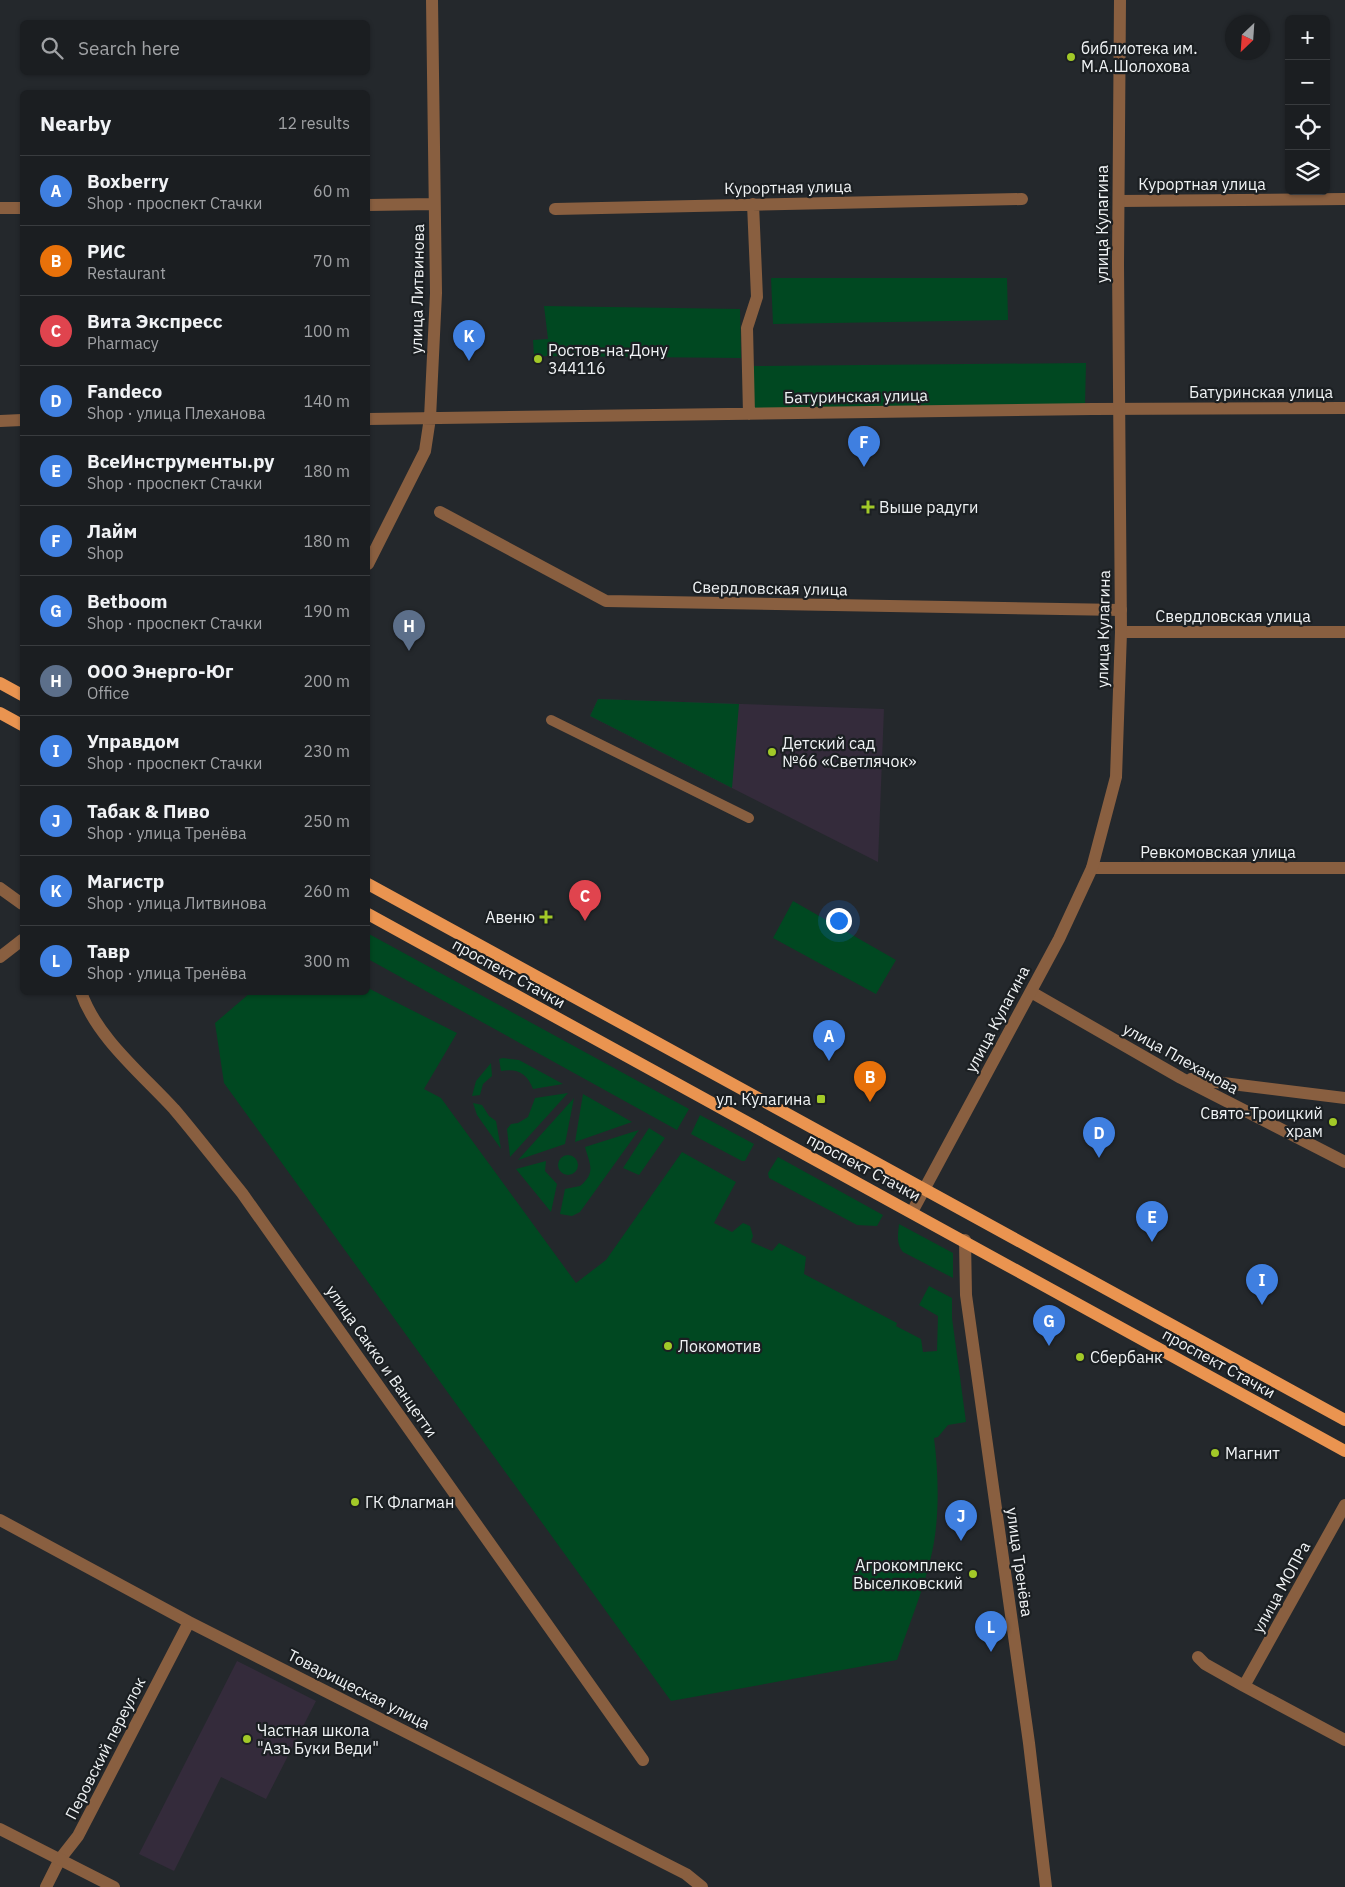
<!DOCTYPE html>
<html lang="en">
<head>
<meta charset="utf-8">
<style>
	body { margin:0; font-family:"IBM Plex Sans",sans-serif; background:#24272a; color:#f1f3f6 }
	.controls { position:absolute; right:15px; top:15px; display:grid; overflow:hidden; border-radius:8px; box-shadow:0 1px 4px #0004 }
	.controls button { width:45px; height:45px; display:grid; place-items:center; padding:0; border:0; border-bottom:1px solid #393c3f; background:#1b1e21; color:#f1f3f6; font:25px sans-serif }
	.compass { position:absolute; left:1225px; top:15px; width:45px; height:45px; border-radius:50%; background:#1b1e21; box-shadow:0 1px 4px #0004; rotate:205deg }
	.you { position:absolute; left:838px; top:920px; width:18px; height:18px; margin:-12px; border:4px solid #fff; border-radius:50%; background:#1a73e8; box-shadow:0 0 0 8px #1a73e833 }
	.badge { display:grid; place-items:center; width:32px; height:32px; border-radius:50%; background:#a2c928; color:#fff; font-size:16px; font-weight:700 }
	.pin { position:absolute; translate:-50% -41px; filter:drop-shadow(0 1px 2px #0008) }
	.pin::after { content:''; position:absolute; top:26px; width:18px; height:15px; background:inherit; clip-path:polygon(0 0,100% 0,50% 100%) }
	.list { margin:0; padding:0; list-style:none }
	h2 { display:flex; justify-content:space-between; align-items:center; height:65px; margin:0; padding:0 20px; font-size:21px }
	h2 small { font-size:16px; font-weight:400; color:#a0a2a5 }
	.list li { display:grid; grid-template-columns:32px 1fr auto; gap:15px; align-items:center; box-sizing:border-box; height:70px; padding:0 20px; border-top:1px solid #393c3f }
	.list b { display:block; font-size:19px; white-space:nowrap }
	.list p { margin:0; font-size:16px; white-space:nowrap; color:#a0a2a5 }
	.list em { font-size:16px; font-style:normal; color:#a0a2a5 }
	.icon { flex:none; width:28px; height:28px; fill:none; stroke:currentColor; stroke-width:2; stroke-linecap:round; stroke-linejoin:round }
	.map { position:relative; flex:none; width:1345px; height:1887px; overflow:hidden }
	.search { position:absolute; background:#1b1e21; box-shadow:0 1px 4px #0004; left:20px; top:20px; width:350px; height:55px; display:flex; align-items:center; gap:12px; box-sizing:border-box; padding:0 18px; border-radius:8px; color:#a0a2a5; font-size:19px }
	.panel { position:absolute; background:#1b1e21; box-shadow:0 1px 4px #0004; left:20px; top:90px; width:350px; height:905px; border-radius:8px }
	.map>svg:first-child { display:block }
	.education { fill:#342b3b }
	.green { fill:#004821 }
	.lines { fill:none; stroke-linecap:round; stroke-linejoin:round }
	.pedestrian { stroke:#895f40; stroke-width:10 }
	.minor { stroke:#895f40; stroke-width:12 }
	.tertiary { stroke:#895f40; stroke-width:12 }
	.primary { stroke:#ea9450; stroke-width:12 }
	.poi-dot { fill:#a2c928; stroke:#1b1f22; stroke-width:2 }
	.labels { text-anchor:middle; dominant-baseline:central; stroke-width:4.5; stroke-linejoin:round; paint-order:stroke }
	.poi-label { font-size:16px; fill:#f0f3f5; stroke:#1b1f22; text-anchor:start }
	.street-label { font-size:16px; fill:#f0f3f5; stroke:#1b1f22 }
</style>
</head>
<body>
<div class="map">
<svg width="1345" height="1887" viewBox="0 0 1345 1887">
	<rect width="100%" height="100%" fill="#24282c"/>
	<path class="education" d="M598,699L884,709L878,862L590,716Z
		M237,1661L316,1701L266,1799L221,1777L174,1871L139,1854Z"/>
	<path class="green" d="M771,278H1007L1008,320L773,324Z
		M544,306L740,309L741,358L534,356L533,340L548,339Z
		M1086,363L1085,405L753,410V366Z
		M598,699L739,704L732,788L590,716Z
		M793,901L896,960L876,994L773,938Z
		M369,934L689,1109L677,1130L368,959Z
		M368,988L457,1033L424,1089L441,1098L576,1283L606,1260L682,1152L736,1182L714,1223L732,1232L743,1223L750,1226L753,1236L751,1242L772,1251L779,1243L806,1257L804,1274L897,1323L896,1326L921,1339L923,1352L937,1351L938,1316L919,1305L929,1286L952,1298V1318L966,1422L948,1425L938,1437L934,1438C939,1477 940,1523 930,1561C922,1594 908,1627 897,1660L671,1701L224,1083L215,1023L250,993L368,992Z
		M503,1058L519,1060L563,1084L533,1089C527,1073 517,1068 501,1071L499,1059Z
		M491,1063L492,1076L483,1084L480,1095L472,1096L476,1081Z
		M568,1093L510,1157L507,1129L511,1124L518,1123L528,1117L535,1098Z
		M583,1094L632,1122L575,1142Z
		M574,1098L565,1144L518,1160Z
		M473,1103L482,1105L489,1116L496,1121L501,1149L477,1115Z
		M700,1115L754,1144L745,1161H742L691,1134Z
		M649,1128L665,1138L639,1175L623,1168Z
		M639,1130L580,1212L572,1216L560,1214L565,1189L580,1186C597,1172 589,1163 585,1147Z
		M558 1165a10 10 0 1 1 20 0a10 10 0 1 1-20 0Z
		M778,1157L883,1215L877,1226L857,1225L769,1178L768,1173Z
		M546,1161L545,1171L557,1184L551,1212L516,1169Z
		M899,1224L953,1253V1278L903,1252C896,1243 898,1235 899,1224Z"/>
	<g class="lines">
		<path class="pedestrian" d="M551,720L749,818"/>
		<path class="minor" d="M1119,201L1345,199
			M368,205L434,204
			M0,208H22
			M555,209L1022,199
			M749,414L747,328L757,297L753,204
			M368,419L1092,409L1345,408
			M0,421L22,420
			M440,512L606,601L1121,610
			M368,564L425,451L430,418L436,293L432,0
			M1121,632H1345
			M1092,868H1345
			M0,888L22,904
			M0,957L22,940
			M81,992C96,1037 143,1075 174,1109C197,1136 219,1165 242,1193L643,1760
			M1031,992L1181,1078L1345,1162
			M1191,1079L1345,1098
			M1345,1505L1244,1686L1345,1740
			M0,1520L189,1622L686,1874L702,1887
			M1198,1657L1205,1664L1244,1686
			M46,1887L60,1859L78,1836L189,1622"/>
		<path class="tertiary" d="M912,1212L1059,939L1092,868L1116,777L1121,632L1118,264L1120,0
			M965,1240L966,1295L1029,1743L1046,1887
			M0,1829L114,1887"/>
		<path class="primary" d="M0,683L22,695
			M0,713L22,725
			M368,884L1345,1420
			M368,914L1345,1451"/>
	</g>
	<g class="poi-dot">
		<circle cx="1071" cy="57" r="5"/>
		<circle cx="538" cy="359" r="5"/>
		<path d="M865.5 499.5h5v5h5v5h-5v5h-5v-5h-5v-5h5z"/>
		<circle cx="772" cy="752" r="5"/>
		<path d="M543.5 909.5h5v5h5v5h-5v5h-5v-5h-5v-5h5z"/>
		<rect x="816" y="1094" width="10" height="10" rx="2.5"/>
		<circle cx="1333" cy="1122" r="5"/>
		<circle cx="668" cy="1346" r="5"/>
		<circle cx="1080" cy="1357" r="5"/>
		<circle cx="1215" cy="1453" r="5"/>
		<circle cx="355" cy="1502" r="5"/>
		<circle cx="973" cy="1574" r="5"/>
		<circle cx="247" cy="1739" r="5"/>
	</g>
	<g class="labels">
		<g class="poi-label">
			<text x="1081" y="48">библиотека им.<tspan x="1081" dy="18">М.А.Шолохова</tspan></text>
			<text x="548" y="350">Ростов-на-Дону<tspan x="548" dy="18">344116</tspan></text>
			<text x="879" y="507">Выше радуги</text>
			<text x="782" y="743">Детский сад<tspan x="782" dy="18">№66 «Светлячок»</tspan></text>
			<text x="535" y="917" text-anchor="end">Авеню</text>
			<text x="811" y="1099" text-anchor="end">ул. Кулагина</text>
			<text x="1323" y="1113" text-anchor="end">Свято-Троицкий<tspan x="1323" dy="18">храм</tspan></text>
			<text x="678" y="1346">Локомотив</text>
			<text x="1090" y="1357">Сбербанк</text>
			<text x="1225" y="1453">Магнит</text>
			<text x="365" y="1502">ГК Флагман</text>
			<text x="963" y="1565" text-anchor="end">Агрокомплекс<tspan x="963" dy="18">Выселковский</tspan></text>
			<text x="257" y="1730">Частная школа<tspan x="257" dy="18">"Азъ Буки Веди"</tspan></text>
		</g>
		<g class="street-label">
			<text x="1202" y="184">Курортная улица</text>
			<text transform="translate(788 187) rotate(-1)">Курортная улица</text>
			<text transform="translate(1102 224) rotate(-90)">улица Кулагина</text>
			<text transform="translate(417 289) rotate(-89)">улица Литвинова</text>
			<text x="1261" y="392">Батуринская улица</text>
			<text transform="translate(856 396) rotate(-1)">Батуринская улица</text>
			<text transform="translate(770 588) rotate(1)">Свердловская улица</text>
			<text x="1233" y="616">Свердловская улица</text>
			<text transform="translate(1103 629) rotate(-89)">улица Кулагина</text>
			<text x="1218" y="852">Ревкомовская улица</text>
			<text transform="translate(509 973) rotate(29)">проспект Стачки</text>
			<text transform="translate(997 1019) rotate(-62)">улица Кулагина</text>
			<text transform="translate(1181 1058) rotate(29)">улица Плеханова</text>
			<text transform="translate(864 1167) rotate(28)">проспект Стачки</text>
			<text transform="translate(382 1361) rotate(55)">улица Сакко и Ванцетти</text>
			<text transform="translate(1219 1363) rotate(29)">проспект Стачки</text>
			<text transform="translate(1020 1562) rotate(82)">улица Тренёва</text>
			<text transform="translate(1281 1587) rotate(-61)">улица МОПРа</text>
			<text transform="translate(359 1689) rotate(27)">Товарищеская улица</text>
			<text transform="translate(105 1748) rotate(-63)">Перовский переулок</text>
		</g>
	</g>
</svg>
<div class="controls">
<button>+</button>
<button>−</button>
<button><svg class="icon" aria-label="locate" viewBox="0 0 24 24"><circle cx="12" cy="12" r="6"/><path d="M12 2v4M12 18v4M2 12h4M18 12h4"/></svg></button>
<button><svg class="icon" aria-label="layers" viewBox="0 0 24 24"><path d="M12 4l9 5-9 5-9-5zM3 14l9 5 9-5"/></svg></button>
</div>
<svg class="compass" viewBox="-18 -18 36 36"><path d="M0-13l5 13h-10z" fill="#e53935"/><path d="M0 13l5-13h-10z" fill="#a0a2a5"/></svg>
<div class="you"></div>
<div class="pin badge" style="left:829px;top:1061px;background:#3f7fe0">A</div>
<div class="pin badge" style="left:870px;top:1102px;background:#e8710a">B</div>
<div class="pin badge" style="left:585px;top:921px;background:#e0444e">C</div>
<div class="pin badge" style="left:1099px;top:1158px;background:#3f7fe0">D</div>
<div class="pin badge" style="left:1152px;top:1242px;background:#3f7fe0">E</div>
<div class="pin badge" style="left:864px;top:467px;background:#3f7fe0">F</div>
<div class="pin badge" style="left:1049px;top:1346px;background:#3f7fe0">G</div>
<div class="pin badge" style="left:409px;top:651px;background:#5c6f8a">H</div>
<div class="pin badge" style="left:1262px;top:1305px;background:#3f7fe0">I</div>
<div class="pin badge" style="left:961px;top:1541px;background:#3f7fe0">J</div>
<div class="pin badge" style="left:469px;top:361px;background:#3f7fe0">K</div>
<div class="pin badge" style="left:991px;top:1652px;background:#3f7fe0">L</div>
<div class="search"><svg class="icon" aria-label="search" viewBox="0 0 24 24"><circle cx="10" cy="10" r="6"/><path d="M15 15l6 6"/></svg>Search here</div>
<section class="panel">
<h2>Nearby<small>12 results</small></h2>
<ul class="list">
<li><span class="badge" style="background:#3f7fe0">A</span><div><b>Boxberry</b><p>Shop · проспект Стачки</p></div><em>60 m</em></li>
<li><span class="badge" style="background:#e8710a">B</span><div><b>РИС</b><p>Restaurant</p></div><em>70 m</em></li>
<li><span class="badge" style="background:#e0444e">C</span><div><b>Вита Экспресс</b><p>Pharmacy</p></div><em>100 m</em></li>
<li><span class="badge" style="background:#3f7fe0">D</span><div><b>Fandeco</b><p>Shop · улица Плеханова</p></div><em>140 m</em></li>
<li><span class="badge" style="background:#3f7fe0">E</span><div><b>ВсеИнструменты.ру</b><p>Shop · проспект Стачки</p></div><em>180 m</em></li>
<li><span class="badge" style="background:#3f7fe0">F</span><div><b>Лайм</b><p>Shop</p></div><em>180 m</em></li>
<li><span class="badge" style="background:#3f7fe0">G</span><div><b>Betboom</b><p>Shop · проспект Стачки</p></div><em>190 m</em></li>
<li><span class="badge" style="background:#5c6f8a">H</span><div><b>ООО Энерго-Юг</b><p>Office</p></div><em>200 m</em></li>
<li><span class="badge" style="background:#3f7fe0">I</span><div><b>Управдом</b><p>Shop · проспект Стачки</p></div><em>230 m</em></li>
<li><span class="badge" style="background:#3f7fe0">J</span><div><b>Табак &amp; Пиво</b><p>Shop · улица Тренёва</p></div><em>250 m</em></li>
<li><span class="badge" style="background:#3f7fe0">K</span><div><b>Магистр</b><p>Shop · улица Литвинова</p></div><em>260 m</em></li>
<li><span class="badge" style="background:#3f7fe0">L</span><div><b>Тавр</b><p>Shop · улица Тренёва</p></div><em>300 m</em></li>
</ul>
</section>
</div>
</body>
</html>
